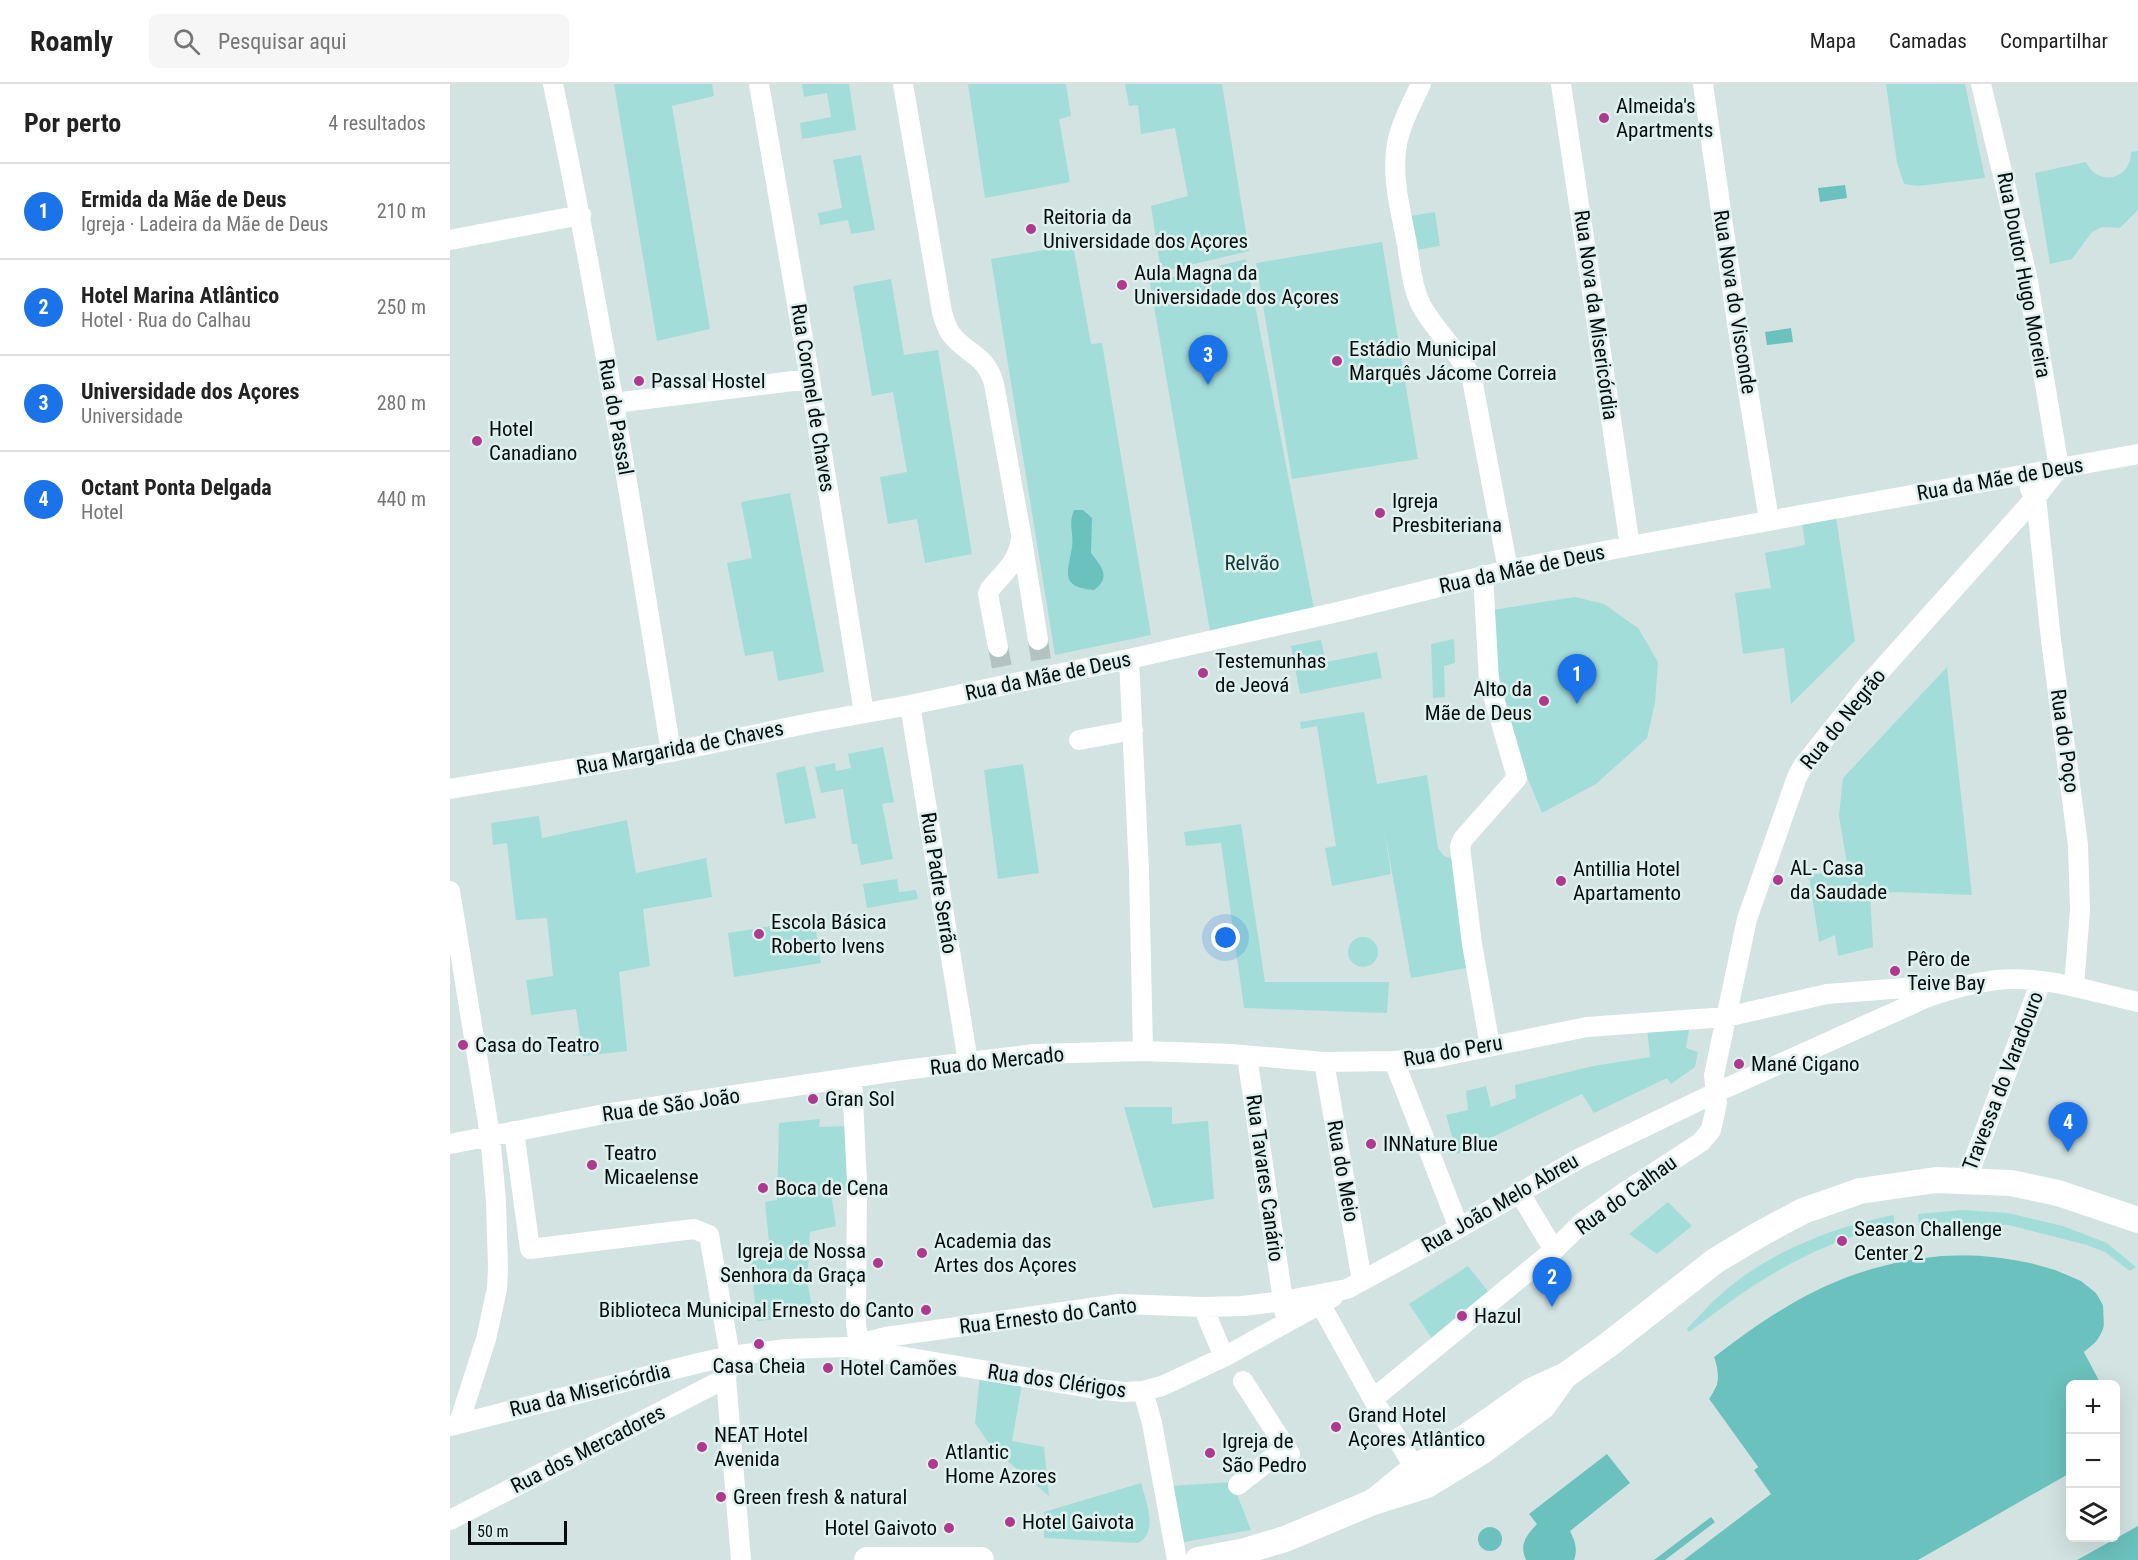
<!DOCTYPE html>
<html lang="pt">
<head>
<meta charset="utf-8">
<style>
	body { margin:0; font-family:"Roboto Condensed",sans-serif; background:#f6f6f6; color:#222 }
	.controls { position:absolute; right:18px; bottom:18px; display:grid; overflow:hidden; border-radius:9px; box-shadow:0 6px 24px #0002 }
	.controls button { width:54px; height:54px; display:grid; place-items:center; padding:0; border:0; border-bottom:2px solid #e0e0e0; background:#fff; color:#222; font:30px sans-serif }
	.scale { position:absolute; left:18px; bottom:15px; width:99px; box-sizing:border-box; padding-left:6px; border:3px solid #080d0d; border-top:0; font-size:16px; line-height:21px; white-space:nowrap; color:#080d0d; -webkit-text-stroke:4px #dff1ef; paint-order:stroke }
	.you { position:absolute; left:776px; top:854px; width:21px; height:21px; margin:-15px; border:4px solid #fff; border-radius:50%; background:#1a73e8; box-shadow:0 0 0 9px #1a73e833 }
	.badge { display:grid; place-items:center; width:39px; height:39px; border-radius:50%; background:#1a73e8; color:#fff; font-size:20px; font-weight:700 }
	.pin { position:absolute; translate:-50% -50px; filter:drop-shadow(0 2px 3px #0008) }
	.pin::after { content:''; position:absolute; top:32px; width:21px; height:18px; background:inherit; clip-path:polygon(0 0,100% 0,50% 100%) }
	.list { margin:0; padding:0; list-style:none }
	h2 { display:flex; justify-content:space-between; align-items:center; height:78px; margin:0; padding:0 24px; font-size:26px }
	h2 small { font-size:20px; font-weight:400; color:#767676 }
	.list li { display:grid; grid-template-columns:39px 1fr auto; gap:18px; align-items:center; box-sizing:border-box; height:96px; padding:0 24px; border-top:2px solid #e0e0e0 }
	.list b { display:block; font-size:22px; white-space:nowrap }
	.list p { margin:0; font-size:20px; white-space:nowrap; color:#767676 }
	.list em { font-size:20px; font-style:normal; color:#767676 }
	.icon { flex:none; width:33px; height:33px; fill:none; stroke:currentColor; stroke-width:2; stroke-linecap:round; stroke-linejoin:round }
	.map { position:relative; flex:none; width:1688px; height:1476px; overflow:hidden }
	header { display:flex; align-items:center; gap:36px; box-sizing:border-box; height:84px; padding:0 30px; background:#fff; border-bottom:2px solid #e0e0e0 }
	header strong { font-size:28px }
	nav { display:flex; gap:33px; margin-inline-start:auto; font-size:21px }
	.search { width:420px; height:54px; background:#f6f6f6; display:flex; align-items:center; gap:15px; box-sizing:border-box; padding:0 21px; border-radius:9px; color:#767676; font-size:22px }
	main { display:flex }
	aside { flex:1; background:#fff }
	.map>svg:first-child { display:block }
	.green { fill:#a3ddda }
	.water { fill:#6bc1bd }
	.pier { fill:#d2e3e2 }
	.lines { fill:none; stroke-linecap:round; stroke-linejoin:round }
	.minor-tunnel { stroke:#b4c3c2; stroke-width:20; stroke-dasharray:20 10; stroke-linecap:butt }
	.minor { stroke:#fff; stroke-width:20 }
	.major { stroke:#fff; stroke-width:26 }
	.poi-dot { fill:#af398f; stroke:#dff1ef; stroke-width:2 }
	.labels { text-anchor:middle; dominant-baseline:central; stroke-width:5; stroke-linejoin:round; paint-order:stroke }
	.poi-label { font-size:21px; fill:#080d0d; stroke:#dff1ef; text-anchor:start }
	.street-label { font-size:21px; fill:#080d0d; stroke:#dff1ef }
	.park-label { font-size:21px; fill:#103938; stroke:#dff1ef }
</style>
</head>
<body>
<header>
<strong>Roamly</strong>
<div class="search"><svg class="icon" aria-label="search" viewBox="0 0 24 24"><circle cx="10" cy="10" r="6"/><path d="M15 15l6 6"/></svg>Pesquisar aqui</div>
<nav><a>Mapa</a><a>Camadas</a><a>Compartilhar</a></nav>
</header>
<main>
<aside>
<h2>Por perto<small>4 resultados</small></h2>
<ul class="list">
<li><span class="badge">1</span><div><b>Ermida da Mãe de Deus</b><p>Igreja · Ladeira da Mãe de Deus</p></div><em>210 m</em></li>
<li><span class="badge">2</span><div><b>Hotel Marina Atlântico</b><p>Hotel · Rua do Calhau</p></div><em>250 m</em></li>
<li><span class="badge">3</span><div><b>Universidade dos Açores</b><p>Universidade</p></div><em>280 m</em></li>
<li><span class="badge">4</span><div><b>Octant Ponta Delgada</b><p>Hotel</p></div><em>440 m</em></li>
</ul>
</aside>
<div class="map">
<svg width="1688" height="1476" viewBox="0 0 1688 1476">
	<rect width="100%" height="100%" fill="#d2e3e2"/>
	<path class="green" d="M164,0H262L264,12L222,22L260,245L207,257Z
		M352,0H399L406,46L352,55L350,39L381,33L377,9L354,13Z
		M518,0H616L621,32L609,35L620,98L535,114Z
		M675,0H772L799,167L711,188L701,122L738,112L725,44L691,50L688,21L679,22Z
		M1436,0H1515L1535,94L1468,102L1454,100L1447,79Z
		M1688,67V126L1670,144L1652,143L1642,148L1622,175L1600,180L1585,89L1636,78C1648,103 1681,96 1681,68Z
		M411,71L425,146L401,150L398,136L370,141L368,129L392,124L383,76Z
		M985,128L990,162L966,166L961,132Z
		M932,158L968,375L842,395L806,179Z
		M623,161L641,260L652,259L701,551L605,571L541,175Z
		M796,175L864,525L760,547L700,199Z
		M441,195L454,271L488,266L522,470L475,479L467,435L438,440L430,393L457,388L443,308L422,312L403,202Z
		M340,409L374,588L328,597L323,567L295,572L277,479L302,474L291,418Z
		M1386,433L1405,557L1341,620L1334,564L1293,570L1285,509L1321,504L1315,469L1355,461L1352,438Z
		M1125,513L1154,520L1188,544L1208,578L1205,619L1197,654L1146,700L1092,729L1071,678L1044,572L1043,526Z
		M1004,555L1005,579L994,582L995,613L983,614L981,560Z
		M871,556L876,578L927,568L932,594L850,610L841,562Z
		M1497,583L1522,811L1447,808L1420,810L1423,863L1388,872L1385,851L1369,858L1359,791L1398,786L1389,732L1393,694Z
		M914,628L927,700L977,691L988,764L994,772L1007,776L1022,883L961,894L934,744L941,790L882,802L875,764L886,762L867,642L851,645L850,638Z
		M433,663L444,718L432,720L443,775L411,781L407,760H402L393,705L371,709L365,683L385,679L386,687L401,684L398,670Z
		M573,680L589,789L548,795L534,686Z
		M355,682L366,734L335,740L326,689Z
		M89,732L92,754L177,736L186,789L256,774L262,813L193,825L200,882L169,888L177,967L133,972L126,925L81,931L76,896L103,892L97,834L66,836L57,759L43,761L41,739Z
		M791,740L815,898H939L937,929L794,924L771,759L736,762L734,748Z
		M447,795L449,808L466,806L468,815L417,824L413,800Z
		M364,835L371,879L284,893L278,849Z
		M898 868a15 15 0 1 1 30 0a15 15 0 1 1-30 0Z
		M1240,940L1236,964L1248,968L1245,983L1221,1000L1217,994L1144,1029L1132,1010L1007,1070L996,1031L1018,1026L1016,1007L1036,1002L1041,1023L1066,1014L1065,1001L1143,982L1200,973L1197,944Z
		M674,1023H722V1040L758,1037L764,1115L703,1124Z
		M370,1035L369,1043L396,1042L399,1106L381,1109L386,1142L360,1148L357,1197L364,1232L307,1237L300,1171L320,1168L315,1118L327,1116L329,1039Z
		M1218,1118L1242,1142L1207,1170L1179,1150Z
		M1513,1126L1558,1129L1613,1142L1657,1159L1686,1183L1680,1187L1655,1168L1637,1161L1559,1141L1483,1138L1482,1148L1469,1140L1468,1130Z
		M1444,1131V1141L1436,1151L1433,1143C1388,1155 1343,1176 1303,1202C1281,1216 1260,1233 1239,1248L1237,1245C1247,1234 1258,1222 1269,1212C1316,1169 1382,1143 1444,1131Z
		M1018,1182L1040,1210L983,1256L959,1220Z
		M530,1291L572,1300L562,1357L594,1363L599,1412L542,1364L525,1339Z
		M782,1398L801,1446L734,1458L721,1402Z
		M691,1399C696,1418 709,1448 688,1459L594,1454V1428Z"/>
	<path class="water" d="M1395,101L1397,114L1370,118L1368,104Z
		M1341,244L1343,258L1317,261L1315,248Z
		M624,426H633L642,434L641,469C651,482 662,493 644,506C609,503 618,489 622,463C624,449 618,441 624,426Z
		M1504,1171C1542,1171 1657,1179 1655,1234C1654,1250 1646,1260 1634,1268L1651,1300H1620V1389L1468,1476H1234L1321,1410L1304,1386L1308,1383L1259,1315C1269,1300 1270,1289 1264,1273C1342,1213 1404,1178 1504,1171Z
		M1157,1370L1180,1399L1120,1447C1125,1457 1128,1465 1124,1476H1076C1069,1460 1076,1452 1087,1440L1079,1430Z
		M1261,1433L1265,1438L1215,1476H1204Z
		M1688,1442V1476H1627Z
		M1028 1455a12 12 0 1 1 24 0a12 12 0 1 1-24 0Z"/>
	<path class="pier" d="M1504,1168H1537L1580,1176L1620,1188L1640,1200L1653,1213L1658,1229L1657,1245L1653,1253L1649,1259L1638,1269L1652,1297L1650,1298L1634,1268L1647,1257L1654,1244L1653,1221L1646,1209L1631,1197L1605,1186L1580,1179L1536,1171L1481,1172L1438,1179L1402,1190L1363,1207L1305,1241L1264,1273L1268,1294L1267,1301L1259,1315L1308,1383L1304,1386L1302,1384L1304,1383L1256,1316L1264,1300L1265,1294L1261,1271L1323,1226L1385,1194L1438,1176Z"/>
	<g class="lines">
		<path class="minor-tunnel" d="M588,556L592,582
			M548,563L553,589"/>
		<path class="minor" d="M103,0C150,221 185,445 221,668
			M309,0L360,295L414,629
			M453,0L492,228C494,235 496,243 501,250C517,271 536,270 544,300L571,450L588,556
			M971,0C962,19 951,39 947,60C941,93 951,128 957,160C960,180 962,201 970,219C984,247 1009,266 1022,295L1058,486
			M1111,0L1180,462
			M1253,0L1287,239L1319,436
			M1531,0L1577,192L1609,384
			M0,156L131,131
			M164,319L360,295
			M1580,405L1586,413L1601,556L1628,761L1630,826L1624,902
			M1033,491L1039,597L1067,694L1013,755L1010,763L1022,860L1040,962
			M548,563L538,510L540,505C554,488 568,478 571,455
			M679,575L689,787L693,967
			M460,621L518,978
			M629,656L683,646
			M0,705L221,668L360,639L460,621L679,575L892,527L1058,486L1180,462L1688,370
			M0,807L40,1051L46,1117L48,1184L47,1205L36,1255L9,1339
			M797,972L835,1230
			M944,977L1009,1144
			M874,978L912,1197
			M402,995L407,1098L406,1241L409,1260
			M64,1047L80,1165L244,1145L259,1151L280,1272L276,1294L291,1476
			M0,1060L154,1030L454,986L584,970L693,967L781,970L874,978L944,977L984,974L1137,943L1276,933L1377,910L1467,903L1474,904L1478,913
			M1516,1097L1591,897
			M1069,1108L1104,1166
			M871,1221L923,1315L965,1384
			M753,1223L774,1273
			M396,1263L436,1253L669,1220L753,1223L793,1222L833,1217L897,1205L1009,1144L1130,1074L1265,1009L1478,913C1501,905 1522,899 1546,896C1594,891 1642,908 1688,918
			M793,1297L840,1370
			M693,1307L702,1339L727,1476
			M923,1315L1104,1166L1134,1137L1173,1109L1251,1058L1261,1046L1267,1019L1264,991L1297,835L1347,693L1353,682L1416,603L1586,413L1609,384
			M0,1342L249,1279L280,1272L337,1265L396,1263L639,1304L673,1308L693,1307L712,1302L774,1273L883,1213
			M788,1401L835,1364
			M0,1436L276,1294"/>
		<path class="major" d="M923,1418L965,1384L1013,1355L1081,1307L1116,1291L1158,1261L1265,1177L1310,1150L1353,1127L1410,1107L1486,1096L1561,1099L1608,1109L1688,1136
			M417,1476H531
			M748,1476L795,1467L835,1455L923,1418L977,1401L1031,1368L1093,1322L1113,1294"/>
	</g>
	<g class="poi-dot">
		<circle cx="1154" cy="34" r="6"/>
		<circle cx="581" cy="145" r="6"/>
		<circle cx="672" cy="201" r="6"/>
		<circle cx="887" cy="277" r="6"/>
		<circle cx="189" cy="297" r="6"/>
		<circle cx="27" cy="357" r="6"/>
		<circle cx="930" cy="429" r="6"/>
		<circle cx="753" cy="589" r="6"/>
		<circle cx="1094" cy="617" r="6"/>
		<circle cx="1328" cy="796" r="6"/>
		<circle cx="1111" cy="797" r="6"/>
		<circle cx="309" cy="850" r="6"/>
		<circle cx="1445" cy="887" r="6"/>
		<circle cx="13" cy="961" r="6"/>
		<circle cx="1289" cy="980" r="6"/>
		<circle cx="363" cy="1015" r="6"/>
		<circle cx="921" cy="1060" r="6"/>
		<circle cx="142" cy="1081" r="6"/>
		<circle cx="313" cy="1104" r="6"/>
		<circle cx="1392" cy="1157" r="6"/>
		<circle cx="472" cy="1169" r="6"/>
		<circle cx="428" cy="1179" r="6"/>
		<circle cx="476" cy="1226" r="6"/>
		<circle cx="1012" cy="1232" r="6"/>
		<circle cx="309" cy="1260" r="6"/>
		<circle cx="378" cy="1284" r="6"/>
		<circle cx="886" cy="1343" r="6"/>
		<circle cx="252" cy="1363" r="6"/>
		<circle cx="760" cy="1369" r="6"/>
		<circle cx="483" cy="1380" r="6"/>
		<circle cx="271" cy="1413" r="6"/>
		<circle cx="560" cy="1438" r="6"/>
		<circle cx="499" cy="1444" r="6"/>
	</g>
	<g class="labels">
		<g class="poi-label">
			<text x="1166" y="22">Almeida's<tspan x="1166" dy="24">Apartments</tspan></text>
			<text x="593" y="133">Reitoria da<tspan x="593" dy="24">Universidade dos Açores</tspan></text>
			<text x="684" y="189">Aula Magna da<tspan x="684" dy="24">Universidade dos Açores</tspan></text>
			<text x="899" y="265">Estádio Municipal<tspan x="899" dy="24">Marquês Jácome Correia</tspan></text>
			<text x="201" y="297">Passal Hostel</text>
			<text x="39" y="345">Hotel<tspan x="39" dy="24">Canadiano</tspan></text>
			<text x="942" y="417">Igreja<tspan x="942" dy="24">Presbiteriana</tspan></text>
			<text x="765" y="577">Testemunhas<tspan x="765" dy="24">de Jeová</tspan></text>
			<text x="1082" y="605" text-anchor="end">Alto da<tspan x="1082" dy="24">Mãe de Deus</tspan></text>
			<text x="1340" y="784">AL- Casa<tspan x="1340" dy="24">da Saudade</tspan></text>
			<text x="1123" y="785">Antillia Hotel<tspan x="1123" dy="24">Apartamento</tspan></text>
			<text x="321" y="838">Escola Básica<tspan x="321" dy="24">Roberto Ivens</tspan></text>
			<text x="1457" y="875">Pêro de<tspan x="1457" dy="24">Teive Bay</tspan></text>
			<text x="25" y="961">Casa do Teatro</text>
			<text x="1301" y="980">Mané Cigano</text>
			<text x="375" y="1015">Gran Sol</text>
			<text x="933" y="1060">INNature Blue</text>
			<text x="154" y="1069">Teatro<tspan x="154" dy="24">Micaelense</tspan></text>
			<text x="325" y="1104">Boca de Cena</text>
			<text x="1404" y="1145">Season Challenge<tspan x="1404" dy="24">Center 2</tspan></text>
			<text x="484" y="1157">Academia das<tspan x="484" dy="24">Artes dos Açores</tspan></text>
			<text x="416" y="1167" text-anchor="end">Igreja de Nossa<tspan x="416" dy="24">Senhora da Graça</tspan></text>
			<text x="464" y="1226" text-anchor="end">Biblioteca Municipal Ernesto do Canto</text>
			<text x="1024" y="1232">Hazul</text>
			<text x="309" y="1282" text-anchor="middle">Casa Cheia</text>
			<text x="390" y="1284">Hotel Camões</text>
			<text x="898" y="1331">Grand Hotel<tspan x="898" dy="24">Açores Atlântico</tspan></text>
			<text x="264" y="1351">NEAT Hotel<tspan x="264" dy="24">Avenida</tspan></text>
			<text x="772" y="1357">Igreja de<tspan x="772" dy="24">São Pedro</tspan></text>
			<text x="495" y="1368">Atlantic<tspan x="495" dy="24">Home Azores</tspan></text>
			<text x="283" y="1413">Green fresh &amp; natural</text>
			<text x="572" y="1438">Hotel Gaivota</text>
			<text x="487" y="1444" text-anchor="end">Hotel Gaivoto</text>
		</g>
		<g class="street-label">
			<text transform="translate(1574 191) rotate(79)">Rua Doutor Hugo Moreira</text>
			<text transform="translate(1285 218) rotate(81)">Rua Nova do Visconde</text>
			<text transform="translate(1146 231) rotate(82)">Rua Nova da Misericórdia</text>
			<text transform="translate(363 314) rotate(81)">Rua Coronel de Chaves</text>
			<text transform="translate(166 333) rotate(80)">Rua do Passal</text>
			<text transform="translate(1550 395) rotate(-10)">Rua da Mãe de Deus</text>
			<text transform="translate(1072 485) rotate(-12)">Rua da Mãe de Deus</text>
			<text transform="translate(598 592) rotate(-12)">Rua da Mãe de Deus</text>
			<text transform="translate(1393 635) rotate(-51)">Rua do Negrão</text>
			<text transform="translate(1615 657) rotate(82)">Rua do Poço</text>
			<text transform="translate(230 664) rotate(-11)">Rua Margarida de Chaves</text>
			<text transform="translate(489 799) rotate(81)">Rua Padre Serrão</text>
			<text transform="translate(1003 967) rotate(-10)">Rua do Peru</text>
			<text transform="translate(547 977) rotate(-6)">Rua do Mercado</text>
			<text transform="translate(1553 997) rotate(-69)">Travessa do Varadouro</text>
			<text transform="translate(221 1021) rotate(-8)">Rua de São João</text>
			<text transform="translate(893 1087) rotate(80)">Rua do Meio</text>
			<text transform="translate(815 1094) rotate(82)">Rua Tavares Canário</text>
			<text transform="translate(1176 1111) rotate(-36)">Rua do Calhau</text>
			<text transform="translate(1050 1119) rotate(-30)">Rua João Melo Abreu</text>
			<text transform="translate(598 1232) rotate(-7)">Rua Ernesto do Canto</text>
			<text transform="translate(607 1297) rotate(8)">Rua dos Clérigos</text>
			<text transform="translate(140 1306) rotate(-14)">Rua da Misericórdia</text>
			<text transform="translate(138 1365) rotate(-27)">Rua dos Mercadores</text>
		</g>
		<g class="park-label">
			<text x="802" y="479">Relvão</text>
		</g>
	</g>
</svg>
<div class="controls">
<button>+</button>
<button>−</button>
<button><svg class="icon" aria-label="layers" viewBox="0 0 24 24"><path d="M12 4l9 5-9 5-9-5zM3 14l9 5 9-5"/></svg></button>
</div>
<div class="scale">50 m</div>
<div class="you"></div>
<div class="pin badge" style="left:1127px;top:620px">1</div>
<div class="pin badge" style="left:1102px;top:1223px">2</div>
<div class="pin badge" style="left:758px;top:301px">3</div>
<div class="pin badge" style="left:1618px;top:1068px">4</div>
</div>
</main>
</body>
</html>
